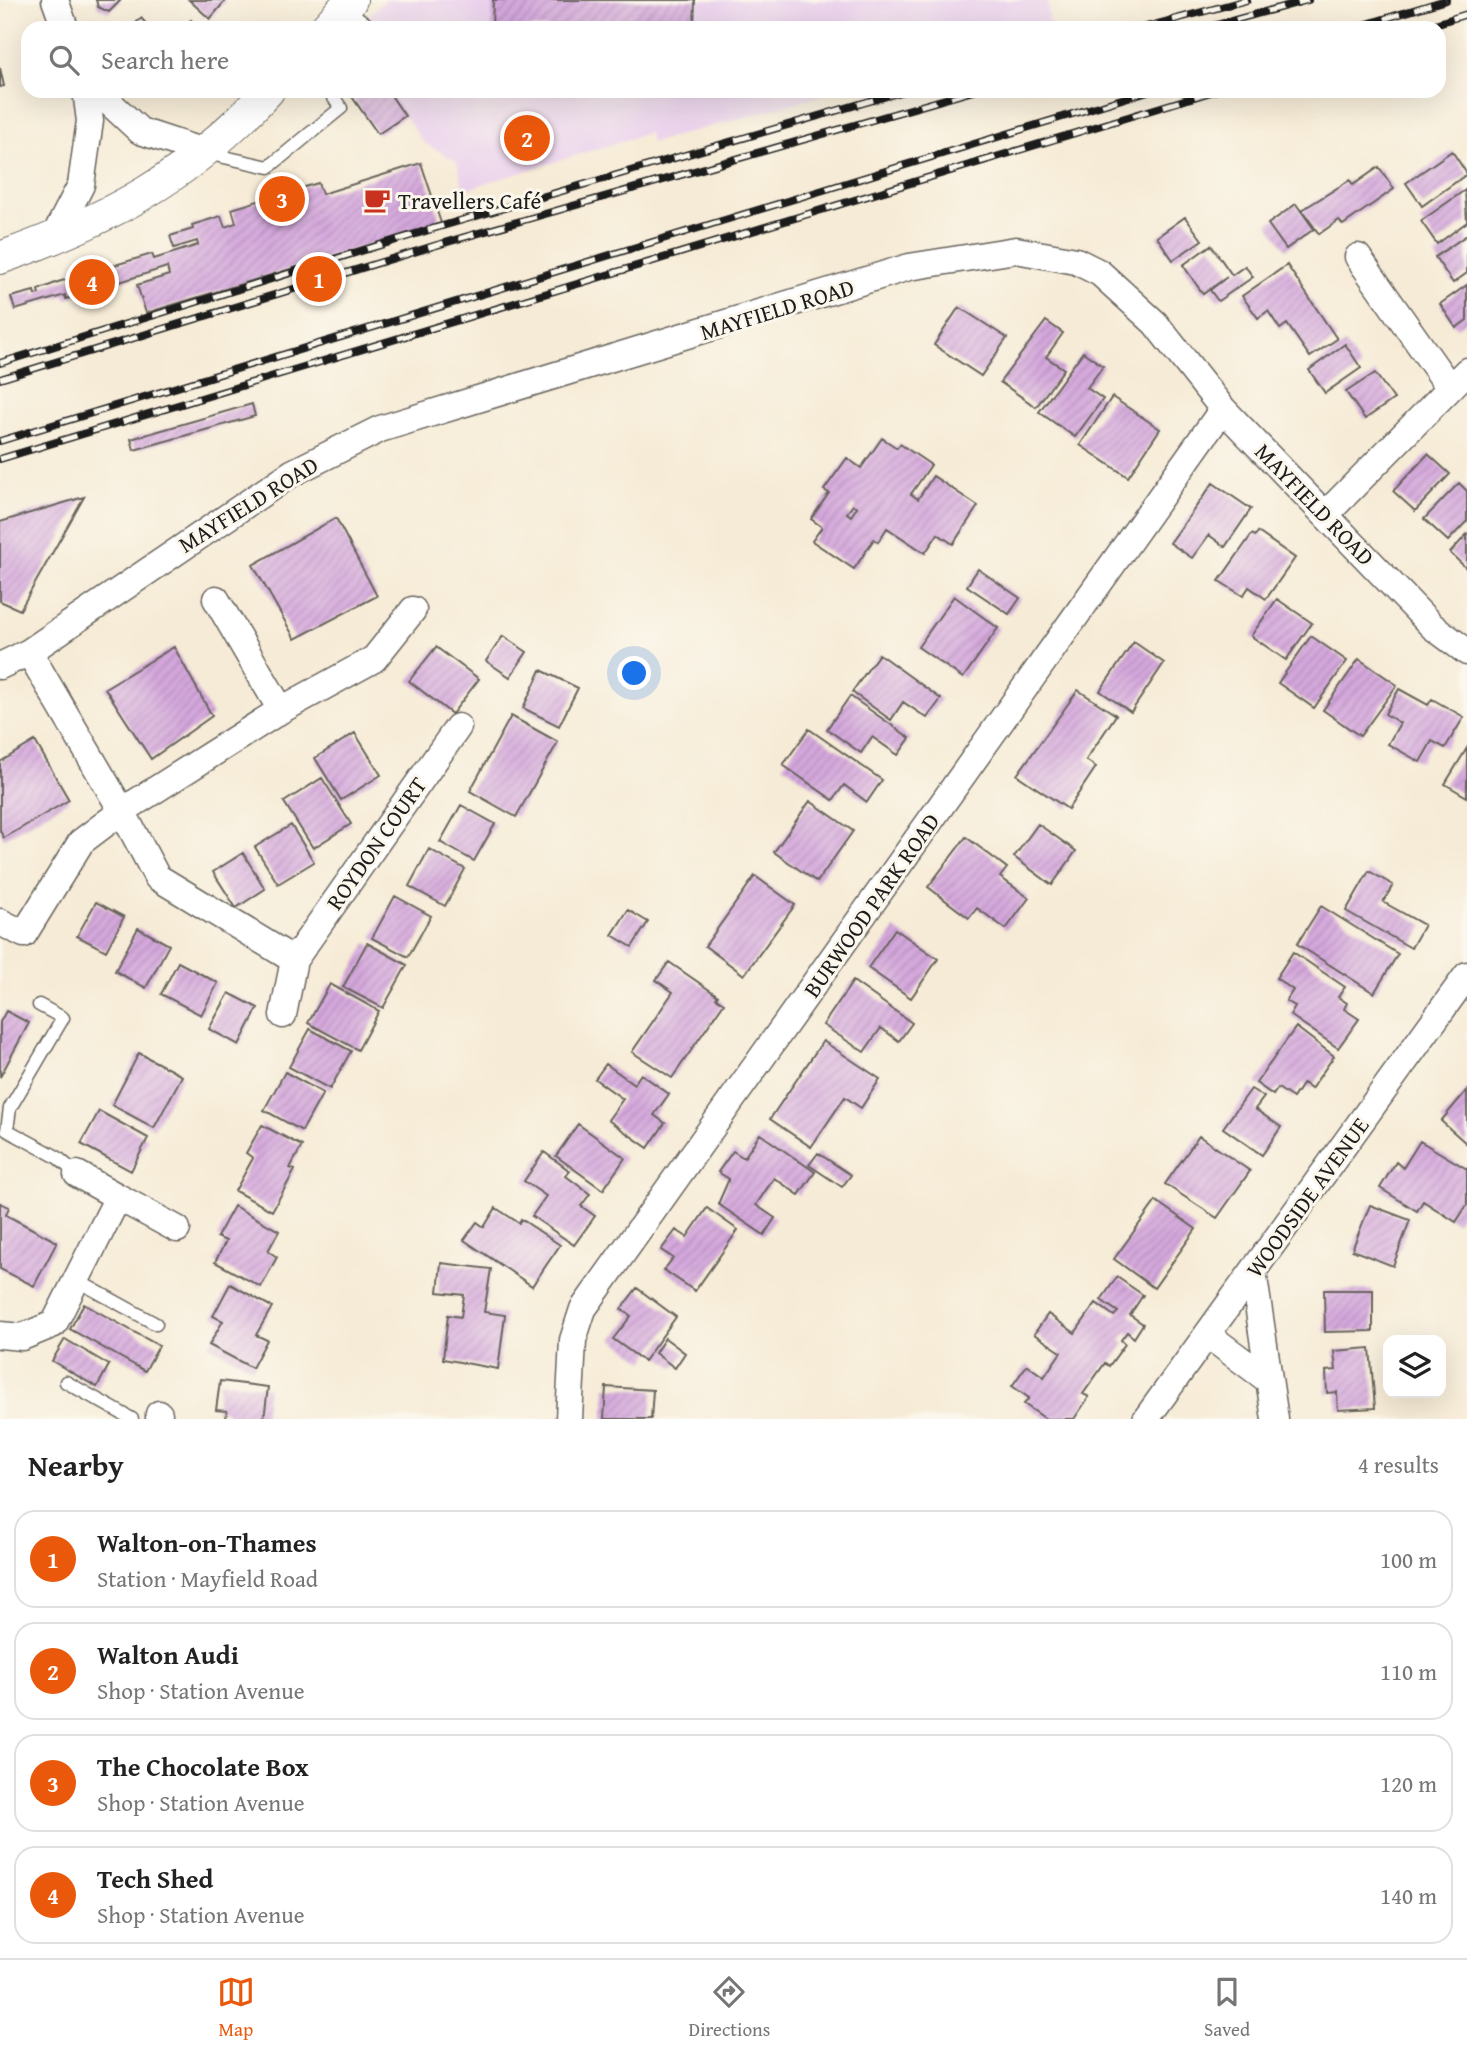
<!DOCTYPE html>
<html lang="en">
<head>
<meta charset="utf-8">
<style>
	body { margin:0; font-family:"Gentium Book Plus",serif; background:#f2f2f2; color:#222 }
	.controls { position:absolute; right:21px; bottom:21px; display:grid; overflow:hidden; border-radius:14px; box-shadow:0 7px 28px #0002 }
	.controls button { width:63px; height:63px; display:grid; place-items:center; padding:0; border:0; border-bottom:2px solid #e0e0e0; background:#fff; color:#222; font:35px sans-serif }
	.you { position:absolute; left:635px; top:674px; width:24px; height:24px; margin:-18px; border:5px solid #fff; border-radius:50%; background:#1a73e8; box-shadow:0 0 0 10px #1a73e833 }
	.badge { display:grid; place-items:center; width:46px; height:46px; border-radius:50%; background:#ea580c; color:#fff; font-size:23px; font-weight:700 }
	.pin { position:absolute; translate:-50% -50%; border:4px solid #fff; box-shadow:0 2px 7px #0006 }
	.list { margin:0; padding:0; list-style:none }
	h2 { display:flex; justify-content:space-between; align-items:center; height:91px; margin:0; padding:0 28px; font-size:30px }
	h2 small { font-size:23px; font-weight:400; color:#767676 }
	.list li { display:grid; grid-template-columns:46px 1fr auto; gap:21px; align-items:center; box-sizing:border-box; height:98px; margin:0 14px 14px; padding:0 14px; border:2px solid #e0e0e0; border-radius:21px }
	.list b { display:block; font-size:26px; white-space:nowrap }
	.list p { margin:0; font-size:23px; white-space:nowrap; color:#767676 }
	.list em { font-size:23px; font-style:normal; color:#767676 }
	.icon { flex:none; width:38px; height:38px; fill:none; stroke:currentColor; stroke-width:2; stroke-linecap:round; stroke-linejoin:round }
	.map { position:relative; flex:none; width:1467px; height:1419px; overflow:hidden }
	.search { position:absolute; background:#fff; box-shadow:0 7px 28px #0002; left:21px; right:21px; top:21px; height:77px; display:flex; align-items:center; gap:18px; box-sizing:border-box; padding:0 24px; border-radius:21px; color:#767676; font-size:26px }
	.sheet { height:539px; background:#fff }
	nav { display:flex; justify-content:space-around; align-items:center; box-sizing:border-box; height:98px; border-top:2px solid #e0e0e0; background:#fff; font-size:19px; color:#767676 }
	nav a { display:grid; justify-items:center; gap:4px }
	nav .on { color:#ea580c }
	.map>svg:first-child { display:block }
	.built { fill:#ead1ec }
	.building { fill:url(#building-hatch); fill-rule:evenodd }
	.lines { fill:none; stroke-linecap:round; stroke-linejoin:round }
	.service-casing { stroke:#68645d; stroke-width:15 }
	.minor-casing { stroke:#68645d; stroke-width:29 }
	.tertiary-casing { stroke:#68645d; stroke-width:34 }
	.service { stroke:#fff; stroke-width:12 }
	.minor { stroke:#fff; stroke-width:26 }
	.tertiary { stroke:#fff; stroke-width:32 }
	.rail-casing { stroke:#1c1c1c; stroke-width:8 }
	.rail { stroke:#fbf7ec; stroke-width:5; stroke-dasharray:16; stroke-linecap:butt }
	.labels { text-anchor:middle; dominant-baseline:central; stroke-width:6; stroke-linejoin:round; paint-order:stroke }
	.poi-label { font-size:23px; fill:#1c1c1c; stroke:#fbf7ec; text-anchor:start }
	.street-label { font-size:23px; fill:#1c1c1c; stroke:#fbf7ec }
</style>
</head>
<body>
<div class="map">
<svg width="1467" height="1419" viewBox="0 0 1467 1419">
	<defs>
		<pattern id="building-hatch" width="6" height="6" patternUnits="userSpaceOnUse" patternTransform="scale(1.75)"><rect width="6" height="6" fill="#d4a7dc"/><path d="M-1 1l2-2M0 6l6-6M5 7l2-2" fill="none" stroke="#b58fbc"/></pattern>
	</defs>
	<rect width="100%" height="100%" fill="#fbf7ec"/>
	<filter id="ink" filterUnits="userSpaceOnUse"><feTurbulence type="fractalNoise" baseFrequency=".0143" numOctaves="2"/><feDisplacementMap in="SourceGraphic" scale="14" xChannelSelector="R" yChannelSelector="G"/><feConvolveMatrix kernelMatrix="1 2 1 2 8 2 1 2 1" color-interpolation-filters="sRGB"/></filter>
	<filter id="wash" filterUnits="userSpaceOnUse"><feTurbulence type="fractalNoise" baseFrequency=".00686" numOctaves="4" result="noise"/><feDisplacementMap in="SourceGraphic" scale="28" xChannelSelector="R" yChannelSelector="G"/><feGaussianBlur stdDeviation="1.57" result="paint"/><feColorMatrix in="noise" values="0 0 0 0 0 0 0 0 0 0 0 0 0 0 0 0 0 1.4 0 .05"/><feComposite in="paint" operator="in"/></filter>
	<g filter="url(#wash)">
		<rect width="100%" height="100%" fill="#f6ebd6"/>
		<path class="built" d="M385,0H1047L1050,28H355Z
			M387,91H836L651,143L648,133L464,190L457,161L424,143Z"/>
		<g id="blocks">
			<path class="building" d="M96,0H121L109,12L98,7Z
				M189,0H226L210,19Z
				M493,0H695L694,28H492Z
				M141,18L150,28H131Z
				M191,20L198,28H183Z
				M0,68L4,86L0,87Z
				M348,91H388L405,116L378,134Z
				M1452,151L1467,174L1422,206L1406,183Z
				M421,163L441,223L146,313L137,285L169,275L167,267L66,299L65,295L15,310L11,297L34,291L35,295L39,294L38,290L58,282L152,254L154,259L198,245L197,241L174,248L170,236L193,229L192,225L221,216L225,227L236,223L232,209L318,183L322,194Z
				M1379,167L1394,189L1343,225L1339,220L1319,234L1302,210L1350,180L1353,185Z
				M1465,190L1467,222L1437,244L1421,221Z
				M1296,204L1314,229L1286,249L1268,224Z
				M1185,217L1202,240L1173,260L1157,237Z
				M1467,235V273L1453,283L1435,257Z
				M1211,245L1232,275L1245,266L1253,277L1218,301L1210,290L1227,277L1203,294L1183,265Z
				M1287,265L1337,339L1310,357L1287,324L1280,329L1268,311L1258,318L1242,296Z
				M1467,285V320L1456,328L1440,304Z
				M959,307L1007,338L981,376L934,345Z
				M1046,321L1063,333L1046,357L1064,369L1036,407L1000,382Z
				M1345,344L1361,368L1325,393L1309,370Z
				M1083,352L1103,366L1087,388L1103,399L1075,437L1039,412Z
				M1375,373L1394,399L1365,419L1346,392Z
				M1112,397L1160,429L1128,477L1080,445Z
				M252,404L255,416L134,450L131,439Z
				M882,438L897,448L900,444L931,465L911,494L918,499L933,476L978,506L953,544L938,534L925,553L887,528L878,542L874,539L854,569L812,541L822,527L811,519L829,493L824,490L847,458L861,468ZM853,505L857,507L851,516L847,513Z
				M1428,454L1450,474L1415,511L1393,491Z
				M1213,483L1251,509L1225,547L1209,535L1192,558L1170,543Z
				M1459,483L1467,491V521L1448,541L1424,519Z
				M84,497L20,610L0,601V522Z
				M336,518L377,596L295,639L253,565Z
				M1258,532L1295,558L1266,599L1249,587L1243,596L1219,581L1252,534L1255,536Z
				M1467,534V569L1450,553Z
				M978,569L1020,598L1009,614L967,586Z
				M954,596L998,628L963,678L918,647Z
				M1277,599L1312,623L1286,660L1251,636Z
				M503,636L527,652L510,677L486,661Z
				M1311,636L1347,661L1314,708L1278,683Z
				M1134,642L1164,663L1131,712L1100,691Z
				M174,647L212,716L151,759L105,688Z
				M436,647L479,679L452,714L409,681Z
				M879,654L941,699L927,718L903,702L891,720L852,692Z
				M1359,659L1397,685L1360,736L1323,710Z
				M541,670L578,688L559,726L523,708Z
				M1399,689L1428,705L1432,699L1464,717L1445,748L1432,741L1420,762L1388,744L1400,723L1385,714Z
				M1078,690L1116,715L1086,760L1096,767L1068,809L1017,775Z
				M850,696L910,738L898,755L872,737L861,753L827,729Z
				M511,716L558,742L516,817L470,791Z
				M809,729L882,780L867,802L844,785L833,800L783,765Z
				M355,733L381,775L341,800L315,758Z
				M35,741L69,800L4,838L0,831V762Z
				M1467,748V797L1445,784Z
				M322,778L351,824L313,848L284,802Z
				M810,801L853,831L817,882L774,852Z
				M461,805L495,824L474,861L440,842Z
				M1038,824L1076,851L1052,885L1014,857Z
				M291,825L314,862L278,884L255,847Z
				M966,837L1007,868L1000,877L1029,898L1006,929L977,908L969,918L928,887Z
				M429,849L465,869L445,906L409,886Z
				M243,853L265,889L236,908L213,872Z
				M1369,871L1393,885L1383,902L1424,925L1411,948L1346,911Z
				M755,876L795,905L744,975L705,946Z
				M395,896L431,916L408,957L372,938Z
				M96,902L124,917L106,951L77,936Z
				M1321,906L1398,954L1374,993L1297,944Z
				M628,910L648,922L632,947L612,935Z
				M138,928L169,945L146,988L115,971Z
				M895,929L938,959L911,998L868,968Z
				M367,943L407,965L383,1008L343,987Z
				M1293,952L1345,987L1338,997L1347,1003L1344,1009L1359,1019L1338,1048L1290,1015L1295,1006L1286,1001L1293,990L1276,978Z
				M178,962L218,983L201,1015L161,994Z
				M669,962L718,996L716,998L724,1003L672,1078L632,1052L673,992L656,980Z
				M853,981L912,1023L899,1041L881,1028L864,1052L823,1025Z
				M330,984L379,1011L358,1050L308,1023Z
				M229,993L258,1008L239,1045L209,1029Z
				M6,1011L29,1023L0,1077V1022Z
				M1296,1027L1334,1056L1311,1089L1303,1083L1293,1098L1278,1088L1273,1095L1256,1083Z
				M310,1029L351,1051L330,1089L289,1067Z
				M823,1041L880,1079L861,1108L845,1097L811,1147L770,1119Z
				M139,1053L182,1076L154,1128L112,1105Z
				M606,1064L634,1084L641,1074L669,1094L654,1115L665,1123L648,1148L608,1120L623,1099L595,1079Z
				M285,1072L323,1093L302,1131L264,1110Z
				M1251,1089L1264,1097L1255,1109L1281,1127L1262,1155L1223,1128Z
				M1467,1090V1144L1441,1121Z
				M99,1111L148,1138L131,1171L81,1144Z
				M578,1124L625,1158L603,1190L556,1156Z
				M262,1125L302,1146L290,1168L295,1170L272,1211L235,1191L253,1158L246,1153Z
				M760,1134L815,1172L799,1195L774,1178L756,1205L775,1218L764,1235L718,1204L729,1179L718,1172L733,1151L744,1158Z
				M1199,1136L1250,1171L1217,1218L1165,1184Z
				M1420,1141L1467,1169V1205L1456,1222L1423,1201L1417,1211L1380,1188L1396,1162L1403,1168Z
				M544,1152L570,1171L566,1176L590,1194L581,1206L595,1216L574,1245L532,1216L546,1196L524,1181Z
				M818,1153L851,1175L842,1187L809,1165Z
				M1156,1201L1196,1229L1154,1288L1114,1259Z
				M0,1203L9,1207L6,1215L57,1242L34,1286L0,1269Z
				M1370,1205L1410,1220L1393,1266L1352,1250Z
				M234,1206L279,1231L268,1251L277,1257L261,1287L215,1262L226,1241L217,1237Z
				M496,1208L519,1223L521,1219L560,1245L532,1286L464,1240L477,1222L484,1227Z
				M707,1208L738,1230L695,1291L664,1270L673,1258L661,1250L676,1230L687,1237Z
				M441,1263L491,1269L484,1312L505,1315L498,1369L443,1359L448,1315L461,1317L464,1295L438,1292Z
				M1117,1277L1143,1295L1130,1315L1143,1324L1134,1338L1127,1332L1121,1340L1125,1344L1109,1366L1105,1363L1083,1394L1089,1397L1074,1419H1046L1024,1404L1029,1398L1012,1386L1027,1365L1044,1377L1061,1352L1034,1334L1048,1314L1075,1333L1096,1303L1114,1316L1118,1312L1101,1300Z
				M230,1284L272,1307L256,1335L267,1340L252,1368L209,1345L223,1321L213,1316Z
				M637,1288L676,1317L644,1361L613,1339L631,1316L621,1309Z
				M1324,1290H1373V1331L1325,1332Z
				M84,1304L159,1346L145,1371L70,1329Z
				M665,1338L685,1353L675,1368L655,1353Z
				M65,1339L109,1365L97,1387L52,1361Z
				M1370,1348L1375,1408L1338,1410L1337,1392L1327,1393L1326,1371L1336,1370L1334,1351Z
				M220,1381L268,1387L264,1419H226L227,1411L216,1410Z
				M606,1387L653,1390L651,1419H604Z"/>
		</g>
	</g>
	<g filter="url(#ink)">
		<use href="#blocks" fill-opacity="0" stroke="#68645d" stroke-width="2"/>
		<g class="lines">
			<g class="service-casing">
				<path id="service" d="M345,8L372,28
					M206,153L269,167L341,108L329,91
					M39,1005L63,1018L10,1108L7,1130L57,1157L77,1174
					M76,1280L156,1324
					M66,1382L132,1419"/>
			</g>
			<g class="minor-casing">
				<path id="minor" d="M55,0L65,28
					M97,91L140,131L204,152
					M53,239L81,185L90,121L86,91
					M1358,257L1450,388
					M1326,514L1467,371
					M216,599L281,710
					M0,666L29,652L292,473L380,429L909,267L1016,250L1076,261L1100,273L1155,323L1223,409L1432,626L1467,652
					M0,922L24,934L81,842L122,811L29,652
					M294,960L157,877L122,811L281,710L374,659L413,610
					M283,1015L294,960L458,727
					M118,1197L177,1229
					M1253,1271L1275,1419
					M0,1335L22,1337L54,1324L118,1197L77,1174
					M1208,1335L1268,1380
					M159,1419V1414
					M569,1419L573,1340L583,1309L1223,409
					M1146,1419L1467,975"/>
			</g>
			<g class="tertiary-casing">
				<path id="tertiary" d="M326,28L351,0
					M0,258C110,219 188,178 268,91"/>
			</g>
			<use href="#service" class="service"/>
			<use href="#minor" class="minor"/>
			<use href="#tertiary" class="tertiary"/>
			<g class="rail-casing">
				<path id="rail" d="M1142,28L1247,0
					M1205,28L1308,0
					M1354,28L1446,0
					M1422,28L1467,14
					M0,363L432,229L904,91
					M0,379L437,245L973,91
					M0,441L1148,91
					M0,459L1214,91"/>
			</g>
			<use href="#rail" class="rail"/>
		</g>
	</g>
	<defs>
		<g id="cafe-bare" transform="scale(2.1)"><path d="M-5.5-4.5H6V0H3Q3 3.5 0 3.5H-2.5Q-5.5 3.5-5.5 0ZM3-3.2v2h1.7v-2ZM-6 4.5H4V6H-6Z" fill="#c8321e" stroke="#fbf7ec" stroke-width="2.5" paint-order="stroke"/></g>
	</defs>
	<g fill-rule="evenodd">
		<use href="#cafe-bare" x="377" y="200"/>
	</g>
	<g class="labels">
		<g class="poi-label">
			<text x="398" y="200">Travellers Café</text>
		</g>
		<g class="street-label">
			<text transform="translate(777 309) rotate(-17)">MAYFIELD ROAD</text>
			<text transform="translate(248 504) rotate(-32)">MAYFIELD ROAD</text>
			<text transform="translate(1315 504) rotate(46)">MAYFIELD ROAD</text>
			<text transform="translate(376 843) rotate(-55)">ROYDON COURT</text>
			<text transform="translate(871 905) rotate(-55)">BURWOOD PARK ROAD</text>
			<text transform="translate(1307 1197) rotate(-54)">WOODSIDE AVENUE</text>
		</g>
	</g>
</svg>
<div class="controls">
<button><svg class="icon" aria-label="layers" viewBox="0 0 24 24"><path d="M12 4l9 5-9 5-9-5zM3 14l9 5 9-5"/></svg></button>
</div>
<div class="you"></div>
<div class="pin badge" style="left:319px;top:279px">1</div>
<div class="pin badge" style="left:527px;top:138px">2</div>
<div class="pin badge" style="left:282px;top:199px">3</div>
<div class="pin badge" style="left:92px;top:282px">4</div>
<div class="search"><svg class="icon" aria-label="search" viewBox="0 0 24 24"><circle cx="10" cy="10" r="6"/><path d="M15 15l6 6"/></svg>Search here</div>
</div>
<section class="sheet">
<h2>Nearby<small>4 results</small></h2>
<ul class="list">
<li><span class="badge">1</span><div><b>Walton-on-Thames</b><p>Station · Mayfield Road</p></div><em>100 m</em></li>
<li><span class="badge">2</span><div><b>Walton Audi</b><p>Shop · Station Avenue</p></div><em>110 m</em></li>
<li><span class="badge">3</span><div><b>The Chocolate Box</b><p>Shop · Station Avenue</p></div><em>120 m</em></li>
<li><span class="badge">4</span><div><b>Tech Shed</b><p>Shop · Station Avenue</p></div><em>140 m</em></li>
</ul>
</section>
<nav>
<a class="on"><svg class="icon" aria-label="map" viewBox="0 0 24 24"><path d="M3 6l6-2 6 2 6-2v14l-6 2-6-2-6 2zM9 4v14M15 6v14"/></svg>Map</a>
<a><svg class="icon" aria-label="directions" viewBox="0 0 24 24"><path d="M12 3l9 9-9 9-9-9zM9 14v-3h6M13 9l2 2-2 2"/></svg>Directions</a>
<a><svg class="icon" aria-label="saved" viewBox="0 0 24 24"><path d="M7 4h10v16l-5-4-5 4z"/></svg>Saved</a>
</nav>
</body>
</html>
